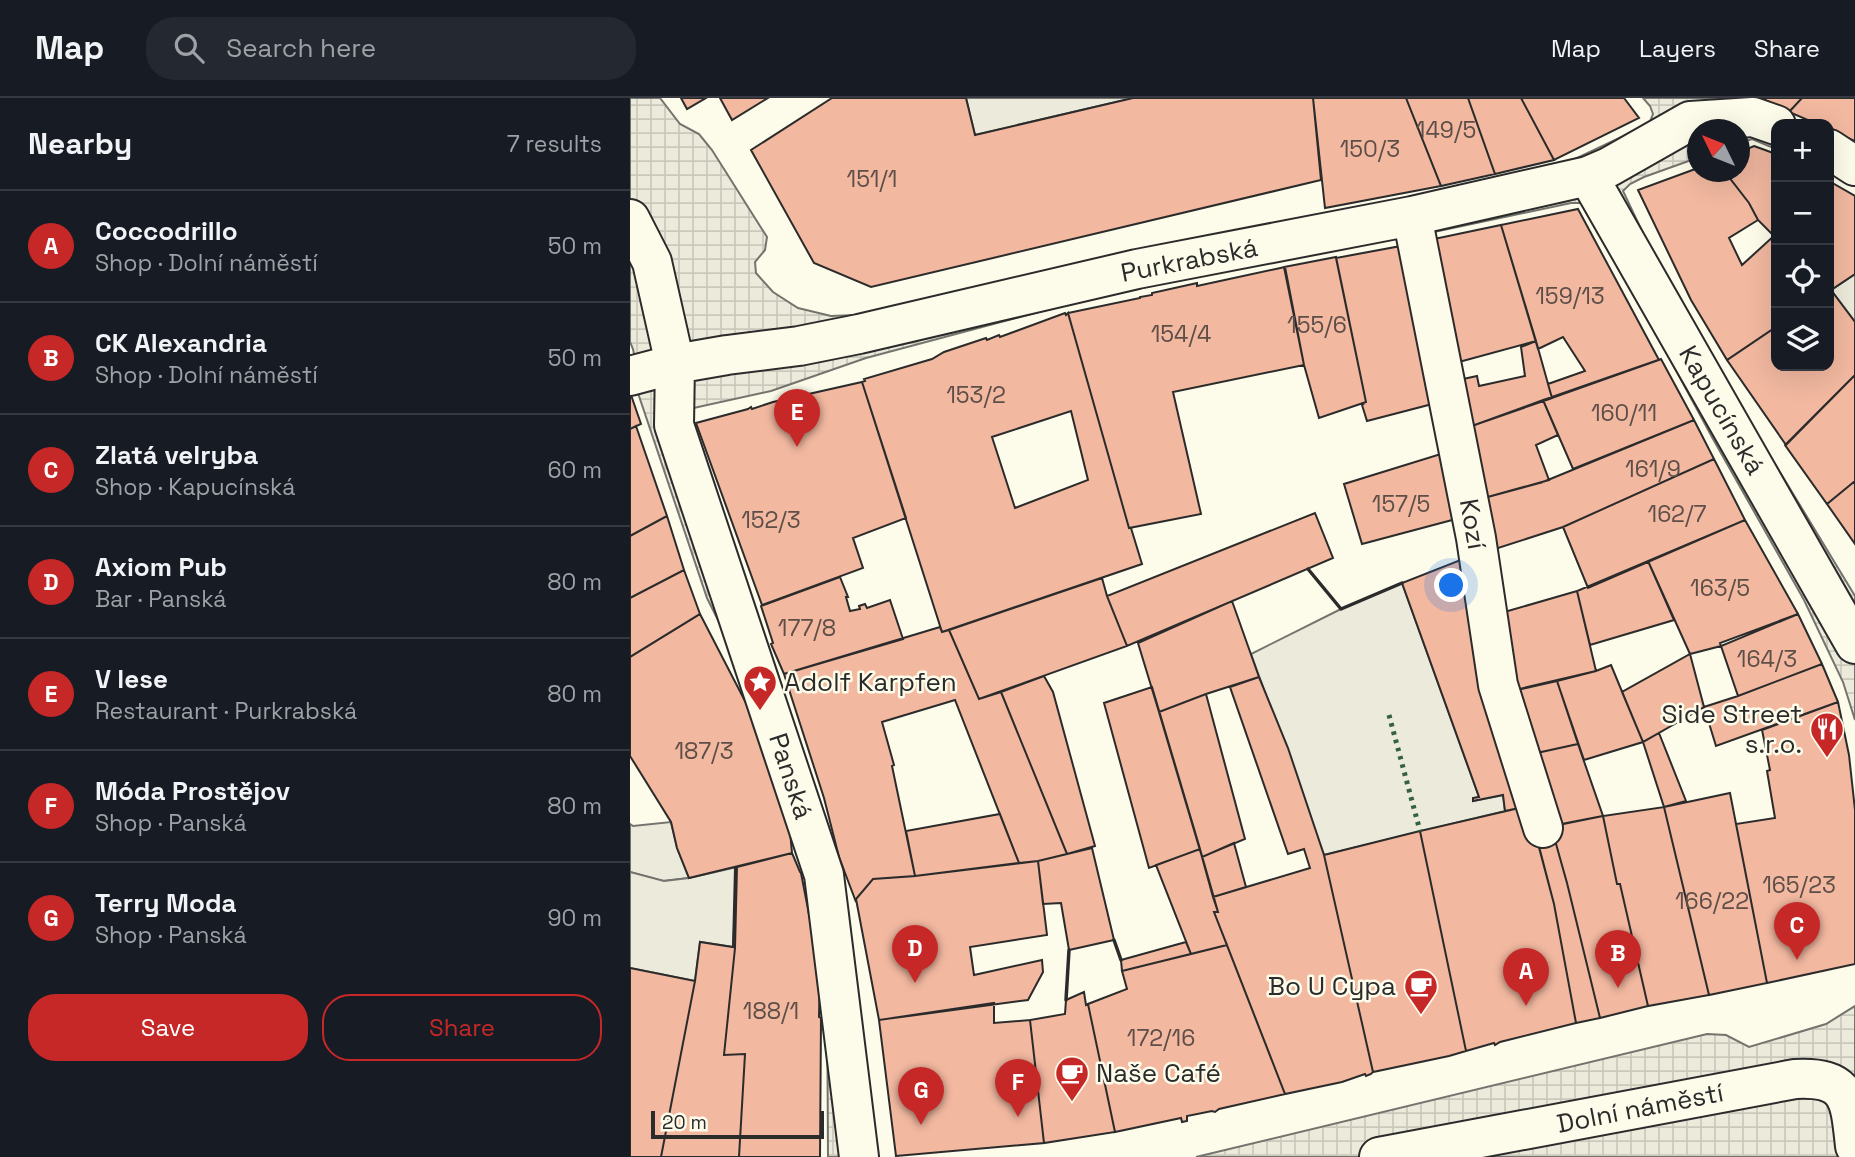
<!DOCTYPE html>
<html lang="en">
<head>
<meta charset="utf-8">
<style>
	body { margin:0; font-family:"Space Grotesk",sans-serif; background:#242831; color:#f1f3f6 }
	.controls { position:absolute; right:21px; top:21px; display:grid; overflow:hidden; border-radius:14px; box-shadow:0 7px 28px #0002 }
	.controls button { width:63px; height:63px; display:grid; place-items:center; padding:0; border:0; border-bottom:2px solid #363941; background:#171b24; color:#f1f3f6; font:35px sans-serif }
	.compass { position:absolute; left:1057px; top:21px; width:63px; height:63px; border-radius:50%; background:#171b24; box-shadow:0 7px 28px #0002; rotate:313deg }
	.scale { position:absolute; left:21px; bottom:18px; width:173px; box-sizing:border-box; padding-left:7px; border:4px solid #2b2b2b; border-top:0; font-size:19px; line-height:24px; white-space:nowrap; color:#2b2b2b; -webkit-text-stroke:5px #fdfbea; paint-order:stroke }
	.you { position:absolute; left:822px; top:488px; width:24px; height:24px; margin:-18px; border:5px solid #fff; border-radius:50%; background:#1a73e8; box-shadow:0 0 0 10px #1a73e833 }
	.badge { display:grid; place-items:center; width:46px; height:46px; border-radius:50%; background:#c62828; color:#fff; font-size:23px; font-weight:700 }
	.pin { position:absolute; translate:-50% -58px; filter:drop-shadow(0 2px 4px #0008) }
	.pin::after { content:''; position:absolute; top:37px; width:24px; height:21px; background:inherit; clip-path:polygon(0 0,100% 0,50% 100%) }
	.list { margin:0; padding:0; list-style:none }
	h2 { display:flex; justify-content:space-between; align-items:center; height:91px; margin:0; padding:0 28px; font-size:30px }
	h2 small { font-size:23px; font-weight:400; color:#9ea1a6 }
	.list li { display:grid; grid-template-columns:46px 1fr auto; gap:21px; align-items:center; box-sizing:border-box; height:112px; padding:0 28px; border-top:2px solid #363941 }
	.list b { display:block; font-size:26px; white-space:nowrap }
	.list p { margin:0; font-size:23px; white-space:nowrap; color:#9ea1a6 }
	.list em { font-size:23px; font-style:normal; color:#9ea1a6 }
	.actions { display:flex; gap:14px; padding:21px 28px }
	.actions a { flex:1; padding:16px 0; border:2px solid #c62828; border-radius:28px; text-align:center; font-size:24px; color:#c62828 }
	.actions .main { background:#c62828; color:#fff }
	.icon { flex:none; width:38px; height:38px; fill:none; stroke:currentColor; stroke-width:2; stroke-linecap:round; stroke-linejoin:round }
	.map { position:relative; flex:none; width:1225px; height:1059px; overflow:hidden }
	header { display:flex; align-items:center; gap:42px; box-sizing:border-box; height:98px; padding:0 35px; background:#171b24; border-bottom:2px solid #363941 }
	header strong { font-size:33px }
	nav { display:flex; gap:38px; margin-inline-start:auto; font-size:24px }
	.search { width:490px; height:63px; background:#242831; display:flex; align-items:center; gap:18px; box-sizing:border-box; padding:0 24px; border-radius:28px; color:#9ea1a6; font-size:26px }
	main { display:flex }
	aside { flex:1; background:#171b24 }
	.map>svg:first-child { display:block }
	.green { fill:#ecebdb; stroke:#74746e; stroke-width:2 }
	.parking { fill:#eceadb; stroke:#74746e; stroke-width:2 }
	.plaza { fill:url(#plaza-grid); stroke:#74746e; stroke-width:2 }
	.building { fill:#f2b8a0; stroke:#2b2b2b; stroke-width:2; fill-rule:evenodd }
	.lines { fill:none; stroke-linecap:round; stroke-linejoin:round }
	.pedestrian-casing { stroke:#2b2b2b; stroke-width:42 }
	.pedestrian { stroke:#fdfbea; stroke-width:38 }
	.hedge { stroke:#34623c; stroke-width:5; stroke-dasharray:3.5 5; stroke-linecap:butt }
	.wall { stroke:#2b2b2b; stroke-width:3.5 }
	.labels { text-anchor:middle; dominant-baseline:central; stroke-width:5; stroke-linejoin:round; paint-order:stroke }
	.number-label { font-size:23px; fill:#5d4e48 }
	.street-label { font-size:26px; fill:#2b2b2b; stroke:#fdfbea }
	.poi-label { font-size:26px; fill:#2b2b2b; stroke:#fdfbea; text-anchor:start }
</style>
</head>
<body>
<header>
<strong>Map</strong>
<div class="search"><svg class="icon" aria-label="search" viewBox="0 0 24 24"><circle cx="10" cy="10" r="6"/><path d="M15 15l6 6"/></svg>Search here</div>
<nav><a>Map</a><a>Layers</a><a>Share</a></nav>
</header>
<main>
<aside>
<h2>Nearby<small>7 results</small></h2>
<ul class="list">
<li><span class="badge">A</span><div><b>Coccodrillo</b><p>Shop · Dolní náměstí</p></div><em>50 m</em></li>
<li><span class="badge">B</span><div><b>CK Alexandria</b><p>Shop · Dolní náměstí</p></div><em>50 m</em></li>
<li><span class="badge">C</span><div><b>Zlatá velryba</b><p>Shop · Kapucínská</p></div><em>60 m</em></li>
<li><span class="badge">D</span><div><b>Axiom Pub</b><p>Bar · Panská</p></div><em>80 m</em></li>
<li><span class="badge">E</span><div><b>V lese</b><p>Restaurant · Purkrabská</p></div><em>80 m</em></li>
<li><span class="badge">F</span><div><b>Móda Prostějov</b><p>Shop · Panská</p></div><em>80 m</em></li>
<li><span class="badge">G</span><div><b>Terry Moda</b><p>Shop · Panská</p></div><em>90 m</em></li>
</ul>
<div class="actions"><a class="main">Save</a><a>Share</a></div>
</aside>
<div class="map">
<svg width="1225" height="1059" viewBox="0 0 1225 1059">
	<defs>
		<pattern id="plaza-grid" width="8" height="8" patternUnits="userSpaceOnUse" patternTransform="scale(1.75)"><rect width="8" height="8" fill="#eceadb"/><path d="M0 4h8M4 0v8" fill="none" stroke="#cbc9bc"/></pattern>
	</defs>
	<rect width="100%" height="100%" fill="#fdfbea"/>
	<path class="green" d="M336,0H503L345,37Z
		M1225,176V224L1201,192Z
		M41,724L47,750L59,780L33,783L0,774V726L3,728Z"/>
	<path class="parking" d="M772,485L849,699L843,700V703L873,697L875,713L694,757L621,556L711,511Z
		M107,769L103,849L70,844L65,883L0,870V774L34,783L59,780Z"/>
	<path class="plaza" d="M0,0H30L50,26L69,36L82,52L137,139L135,152L125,164L126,175L143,194L168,210L201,218L249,216L672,122L928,69L1019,26L1023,16L1020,8L1013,0H1111L1168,26H1146V51L1122,41L1110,45V32H1068L1067,60L1014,79L1000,86L993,93L1031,173L1105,300L1225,498V622L1213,584L1174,502L1083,341L959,111L952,105H941L804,134L772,136L679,152L424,210L236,260L141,293L59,311L118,511L248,1059H198L197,876L180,781L100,546L77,500L8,295V275L3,251L0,244Z
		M1225,908V1059H566L1077,936L1096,937L1119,949L1196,926Z"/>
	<path class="building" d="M51,0H76L57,11Z
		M90,0H138L102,22Z
		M202,0H336L345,37L503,0H683L691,82L241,189L184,165L121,52Z
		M683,0H776L811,88L695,110Z
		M776,0H838L865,76L811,88Z
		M838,0H891L924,62L865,76Z
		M891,0H994L1009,20L924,62Z
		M1131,0H1172L1159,14Z
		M1172,0H1225V43L1199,32V26H1187L1159,14Z
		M1124,48L1146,56V136L1144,138L1128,122L1119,105L1095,74H1110V54Z
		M1068,70V74H1095L1119,105L1128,122L1099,140L1112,167L1146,136V229L1097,262L1061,202L1008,92Z
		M1199,83L1225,98V176L1201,192L1199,189Z
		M948,111L1029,262L922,300L918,286L955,273L933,239L908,251L871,127Z
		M871,127L906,243L829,264L804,141Z
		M771,148L810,304L737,323L732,307L736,304L706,160Z
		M706,159L736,304L689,320L674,267L654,169Z
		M655,169L674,267L543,294L571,416L499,430L438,215L510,200V199L522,197V195L567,185V188Z
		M1201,192L1225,224V277L1156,347L1097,262L1146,229V268H1199V194Z
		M435,215L436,217L438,215L499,430H501L512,466L312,534L232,284L235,283L234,281L302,261L314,254L356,240L357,242L369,237L370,239ZM441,313L458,382L385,410L362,339Z
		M906,243L922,300L842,328L833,281L847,278L849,288L895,278L891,249Z
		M1031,261L1064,322L943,371L913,302Z
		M1225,277V383L1197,406L1155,347Z
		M232,284L276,420L223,440L233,470L132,507L66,325L118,311L121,309L122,311L143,304Z
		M0,294L11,326L0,331Z
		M913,302L928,337L906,347L919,382L854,400L842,328Z
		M1064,322L1084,361L933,429L862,452L854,400L913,384Z
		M6,328L37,418L0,438V331Z
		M814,355L826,421L732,446L714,386Z
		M1084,361L1115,422L958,490L933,429Z
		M1225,383V446L1197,406Z
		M685,415L703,460L497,548L477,498Z
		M37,418L54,472L0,500V438Z
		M1115,422L1168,516L1090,545L1091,548L1060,556L1018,463Z
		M833,461L898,708L875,713L873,697L843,703V700L849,699L772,485Z
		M1018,463L1044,522L960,547L947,493Z
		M54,472L70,516L0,559V500Z
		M210,479L218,499H216L220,513L230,511L229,508L235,506L237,510L260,502L273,541L154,576L141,546L143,545L131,508Z
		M472,480L477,498L497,548L349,601L319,532Z
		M947,493L966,573L885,592L871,515Z
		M602,503L629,579L576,596L529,614L508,545Z
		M70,516L148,667L158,711L162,755L59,780L47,750L41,724L0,658V559Z
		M1168,516L1192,566L1108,598L1091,548Z
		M310,529L312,534L319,532L349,601L371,594L437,756L408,763L389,765L325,602L252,624L264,667L262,668L285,778L243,781L226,801V804L209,759L194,700L154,576Z
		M1060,556L1074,609L1013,644L992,594Z
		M1192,566L1208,604L1086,648L1074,609L1108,598Z
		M981,567L1013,644L954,662L927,583L966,573Z
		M414,578L423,594L465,748L437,756L371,594Z
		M629,579L658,650L694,757L743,974L741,976L736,978L735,976L712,984L655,996L584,814H588L583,799L680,770L674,751L658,756L600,589Z
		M927,583L948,646L902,656L883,593Z
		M522,589L570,751L519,770L474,605Z
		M576,596L615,741L572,759L529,614Z
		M1208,604L1219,657L1225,712V866L1137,885L1106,726L1145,720L1137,673L1140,672L1132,632Z
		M1029,635L1056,703L1034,709L1013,644Z
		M948,646L973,718L923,728L902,656Z
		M1100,695L1137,885L1079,897L1034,709Z
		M898,708L924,806L946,925L870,944L865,947L864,945L836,953L790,733Z
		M1034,709L1079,897L1018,908L990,786H987L973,718Z
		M370,716L389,765L285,778L276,733Z
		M973,718L987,786H990L1018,908L970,920L937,785L921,728Z
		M921,728L937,785L970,920L946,925L924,806L905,733Z
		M790,733L836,953L819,958L743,974L694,757Z
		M604,745L616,789L583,799L572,759Z
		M462,750L484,842L439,852L431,805L413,806L408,763Z
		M570,751L588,814H584L597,847L561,856L526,767Z
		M162,755L170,774L171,775L190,873L189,919L191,920L190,1059H109L115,956L94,957L105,850L107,769Z
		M408,763L417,837L340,849L344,877L412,862L413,874L398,902L249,922L226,801L243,781L285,778Z
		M107,769L105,850L94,957L115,956L109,1059H31L65,883L70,844L103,849L105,770Z
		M556,844L561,856L492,873L491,862Z
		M597,847L655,996L589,1011L585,1014L582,1013L557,1018V1023L552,1024L551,1020L485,1034L458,906L497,891L492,873Z
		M0,870L65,883L31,1059H0Z
		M454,894L456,907L458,906L485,1034L414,1045L400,922L435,916L436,902Z
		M364,905V925L400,922L414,1045L266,1058L249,922Z"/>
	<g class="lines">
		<g class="pedestrian-casing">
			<path id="pedestrian" d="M1199,51L1225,68
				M958,78L1225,546
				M782,118L846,440L868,587L913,730
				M0,121L22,164L45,266L44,327L194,777L229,1059
				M0,278L45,266L97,257L169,248L229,236L507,171L782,118L958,78L979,69L1060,23L1123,19L1146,27
				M749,1059L1165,981C1220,978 1220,1002 1225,1048"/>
		</g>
		<use href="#pedestrian" class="pedestrian"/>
		<path class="hedge" d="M759,617L790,733"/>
		<path class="wall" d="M678,471L711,511L772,485
			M484,842L491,862
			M436,902L439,852"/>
	</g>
	<defs>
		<g id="sight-pin" transform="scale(1.75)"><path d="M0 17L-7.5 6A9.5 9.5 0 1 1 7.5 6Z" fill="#c62828" stroke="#fdfbea"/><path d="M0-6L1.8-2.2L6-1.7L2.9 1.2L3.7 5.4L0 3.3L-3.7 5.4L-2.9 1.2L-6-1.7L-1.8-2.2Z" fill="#fff"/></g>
		<g id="restaurant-pin" transform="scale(1.75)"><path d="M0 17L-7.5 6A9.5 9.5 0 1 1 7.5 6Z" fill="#c62828" stroke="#fdfbea"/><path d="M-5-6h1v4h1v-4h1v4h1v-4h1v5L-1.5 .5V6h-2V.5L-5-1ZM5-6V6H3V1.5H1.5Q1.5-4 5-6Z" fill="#fff"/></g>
		<g id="cafe-pin" transform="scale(1.75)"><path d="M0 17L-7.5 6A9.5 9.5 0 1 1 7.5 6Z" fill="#c62828" stroke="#fdfbea"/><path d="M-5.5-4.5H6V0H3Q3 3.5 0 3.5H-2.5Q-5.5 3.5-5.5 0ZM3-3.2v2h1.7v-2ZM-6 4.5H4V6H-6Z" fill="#fff"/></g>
	</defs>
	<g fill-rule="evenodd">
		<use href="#sight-pin" x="130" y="584"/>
		<use href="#restaurant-pin" x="1197" y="631"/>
		<use href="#cafe-pin" x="791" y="888"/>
		<use href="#cafe-pin" x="442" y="975"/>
	</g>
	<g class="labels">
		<g class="number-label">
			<text x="816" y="32">149/5</text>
			<text x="740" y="51">150/3</text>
			<text x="242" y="81">151/1</text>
			<text x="940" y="198">159/13</text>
			<text x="687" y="227">155/6</text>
			<text x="551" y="236">154/4</text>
			<text x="346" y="297">153/2</text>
			<text x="994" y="315">160/11</text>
			<text x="1023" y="371">161/9</text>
			<text x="771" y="406">157/5</text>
			<text x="1047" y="416">162/7</text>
			<text x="141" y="422">152/3</text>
			<text x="1090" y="490">163/5</text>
			<text x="177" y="530">177/8</text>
			<text x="1137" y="561">164/3</text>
			<text x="74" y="653">187/3</text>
			<text x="1169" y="787">165/23</text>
			<text x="1082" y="803">166/22</text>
			<text x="141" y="913">188/1</text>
			<text x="531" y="940">172/16</text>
		</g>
		<g class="street-label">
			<text transform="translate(559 162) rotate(-11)">Purkrabská</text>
			<text transform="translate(1092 312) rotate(60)">Kapucínská</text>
			<text transform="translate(843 426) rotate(80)">Kozí</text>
			<text transform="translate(161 678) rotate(72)">Panská</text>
			<text transform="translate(1010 1010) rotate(-11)">Dolní náměstí</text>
		</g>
		<g class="poi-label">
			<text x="154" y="584">Adolf Karpfen</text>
			<text x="1172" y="616" text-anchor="end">Side Street<tspan x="1172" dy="30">s.r.o.</tspan></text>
			<text x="766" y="888" text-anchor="end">Bo U Cypa</text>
			<text x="466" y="975">Naše Café</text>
		</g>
	</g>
</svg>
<div class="controls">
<button>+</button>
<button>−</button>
<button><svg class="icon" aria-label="locate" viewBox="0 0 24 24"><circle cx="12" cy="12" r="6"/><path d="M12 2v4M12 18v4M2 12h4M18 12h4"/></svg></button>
<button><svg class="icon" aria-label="layers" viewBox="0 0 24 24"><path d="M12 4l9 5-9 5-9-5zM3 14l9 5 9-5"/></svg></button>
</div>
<svg class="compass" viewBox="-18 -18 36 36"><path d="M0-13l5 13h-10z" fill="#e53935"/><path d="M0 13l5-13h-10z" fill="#9ea1a6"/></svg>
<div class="scale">20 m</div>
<div class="you"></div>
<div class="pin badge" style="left:896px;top:908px">A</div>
<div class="pin badge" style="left:988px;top:890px">B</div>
<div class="pin badge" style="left:1167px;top:862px">C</div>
<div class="pin badge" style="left:285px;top:885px">D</div>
<div class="pin badge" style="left:167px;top:349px">E</div>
<div class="pin badge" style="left:388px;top:1019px">F</div>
<div class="pin badge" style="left:291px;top:1027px">G</div>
</div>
</main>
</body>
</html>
